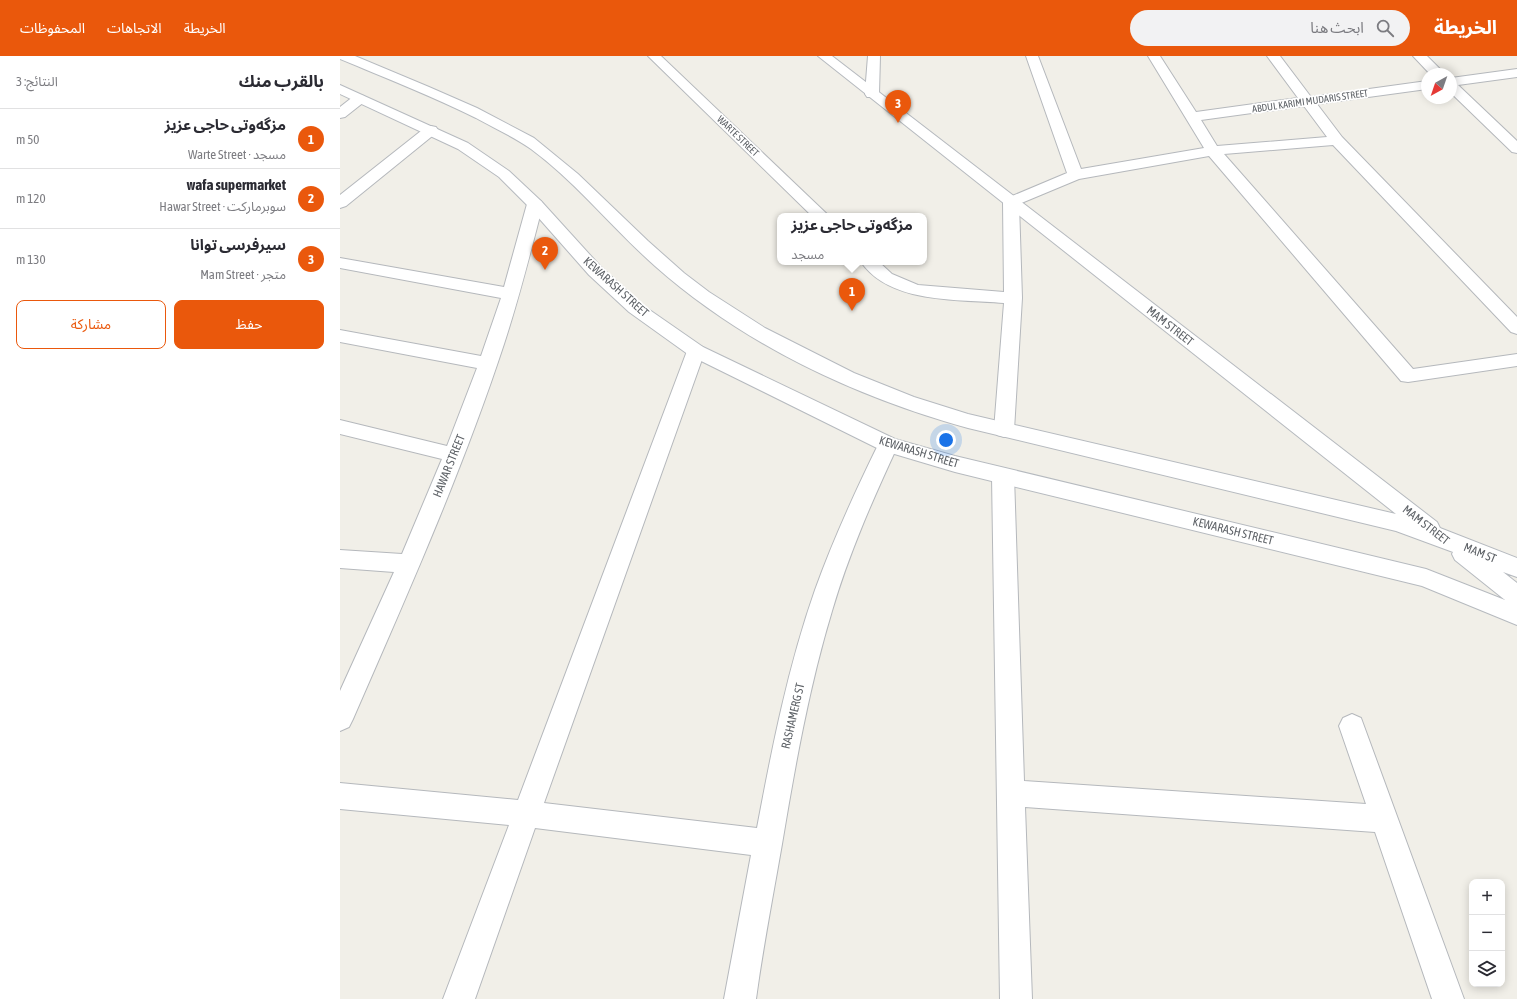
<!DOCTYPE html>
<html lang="ar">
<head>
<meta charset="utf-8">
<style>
	body { margin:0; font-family:"Asap Condensed","Noto Sans Arabic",sans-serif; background:#f2f2f3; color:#2b2b33; direction:rtl }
	.controls { position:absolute; right:12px; bottom:12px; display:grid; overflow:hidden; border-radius:8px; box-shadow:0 2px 10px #0003 }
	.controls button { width:36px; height:36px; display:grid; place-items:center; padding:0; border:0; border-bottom:1px solid #e1e1e2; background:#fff; color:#2b2b33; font:20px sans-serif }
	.compass { position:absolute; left:1081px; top:12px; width:36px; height:36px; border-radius:50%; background:#fff; box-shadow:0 2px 10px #0003; rotate:220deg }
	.you { position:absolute; left:606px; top:384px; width:14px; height:14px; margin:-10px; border:3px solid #fff; border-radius:50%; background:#1a73e8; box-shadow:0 0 0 6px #1a73e833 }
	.badge { display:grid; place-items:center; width:26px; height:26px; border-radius:50%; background:#ea580c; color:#fff; font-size:13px; font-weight:700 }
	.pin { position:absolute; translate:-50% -33px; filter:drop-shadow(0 1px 2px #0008) }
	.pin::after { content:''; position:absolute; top:21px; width:14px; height:12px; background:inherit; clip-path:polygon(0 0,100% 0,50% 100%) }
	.popup { position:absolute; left:437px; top:157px; width:150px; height:52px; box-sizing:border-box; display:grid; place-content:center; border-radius:8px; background:#fff; filter:drop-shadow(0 1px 3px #0005); font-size:13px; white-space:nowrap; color:#7c7c81 }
	.popup b { font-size:15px; color:#2b2b33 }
	.popup::after { content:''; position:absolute; left:50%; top:100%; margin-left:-8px; border:8px solid transparent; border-top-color:#fff }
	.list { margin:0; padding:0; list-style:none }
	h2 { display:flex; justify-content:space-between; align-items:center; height:52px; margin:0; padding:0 16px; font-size:17px }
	h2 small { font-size:13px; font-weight:400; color:#7c7c81 }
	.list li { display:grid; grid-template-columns:26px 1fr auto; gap:12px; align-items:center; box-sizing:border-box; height:60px; padding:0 16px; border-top:1px solid #e1e1e2 }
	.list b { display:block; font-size:15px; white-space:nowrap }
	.list p { margin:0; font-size:13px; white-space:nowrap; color:#7c7c81 }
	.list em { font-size:13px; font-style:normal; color:#7c7c81 }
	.actions { display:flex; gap:8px; padding:12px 16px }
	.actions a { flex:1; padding:9px 0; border:1px solid #ea580c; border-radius:8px; text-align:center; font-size:14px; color:#ea580c }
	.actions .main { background:#ea580c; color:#fff }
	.icon { flex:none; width:22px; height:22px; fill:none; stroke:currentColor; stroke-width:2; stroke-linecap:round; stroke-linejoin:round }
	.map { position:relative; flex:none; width:1177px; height:943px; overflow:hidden; direction:ltr }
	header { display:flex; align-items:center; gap:24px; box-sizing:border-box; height:56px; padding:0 20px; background:#ea580c; color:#fff }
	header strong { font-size:19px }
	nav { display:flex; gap:22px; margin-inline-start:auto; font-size:14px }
	.search { width:280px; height:36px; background:#f2f2f3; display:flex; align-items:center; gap:10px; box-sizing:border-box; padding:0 14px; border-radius:22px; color:#7c7c81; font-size:15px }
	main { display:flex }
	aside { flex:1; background:#fff }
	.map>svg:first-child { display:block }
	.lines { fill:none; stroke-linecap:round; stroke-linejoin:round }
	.street-casing { stroke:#b5b8bc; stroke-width:2 }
	.secondary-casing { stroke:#b6babf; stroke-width:2 }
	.street { fill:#fff; fill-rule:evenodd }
	.secondary { fill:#fff; fill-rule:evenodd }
	.labels { text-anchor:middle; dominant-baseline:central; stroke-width:3.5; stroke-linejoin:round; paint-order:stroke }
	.far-street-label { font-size:10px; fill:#5f6368; stroke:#fff }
	.street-label { font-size:12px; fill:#5f6368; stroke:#fff }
</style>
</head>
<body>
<header>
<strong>الخريطة</strong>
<div class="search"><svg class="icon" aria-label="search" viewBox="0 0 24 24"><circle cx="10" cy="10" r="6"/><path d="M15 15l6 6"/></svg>ابحث هنا</div>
<nav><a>الخريطة</a><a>الاتجاهات</a><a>المحفوظات</a></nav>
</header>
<main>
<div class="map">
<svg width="1177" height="943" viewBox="0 0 1177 943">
	<rect width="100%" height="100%" fill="#f1efe8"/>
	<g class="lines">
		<g class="street-casing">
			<path id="street" d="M308,0H321L489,160H472Z
				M528,0H540L539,38L537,41H527L525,38Z
				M686,0H698L741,113L864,92L808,0H820L856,56L958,42L927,0H940L971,41L1087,25V33L977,48L1002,81L1177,261V278L1171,276L993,89L884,98L1073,313L1177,298V310L1068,326L1061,325L869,100L739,123L679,148L682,242L674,374L671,379L664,381L657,379L654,374L664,247C618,243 550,248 521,206H539L552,218L578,229L664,236L663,146L665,143L727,117ZM964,50L987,81L877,90L861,64Z
				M1073,0H1087L1105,18H1090Z
				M1177,13V21L1118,29L1177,85V97L1172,96L1111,37V22Z
				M19,39L24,40L26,43L24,46L5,61L0,62V51L14,40Z
				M91,70L96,71L98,74L96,77L6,150L0,152V139L86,71Z
				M195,143L201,145L203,148C191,195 179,242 164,288C122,416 67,539 13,663L9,671L0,675V635L54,516L0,512V494L62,498L102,403L0,378V364L107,390L137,312L0,286V274L141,300L161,242L0,212V202L164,231L187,148L189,145Z
				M356,289L363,291L365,295L204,747L417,772C432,692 448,611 475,534C493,484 515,436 538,389L541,384L548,382L555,384L558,389C533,443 509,497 492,555C469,631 455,710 442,788C433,840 423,891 416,943H384L411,799L195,772L135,943H103L169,769L0,753V727L178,744L347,295L349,291Z
				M663,412L670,414L674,420L684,725L1026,748L999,670L1003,662L1012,658L1021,662L1124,943H1092L1035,776L685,751L692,943H660L652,420L656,414Z"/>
		</g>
		<g class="secondary-casing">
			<path id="secondary" d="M0,0H15L89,31L137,52L194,82L238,118L308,185L344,217L369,236L425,272L514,317L574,341L628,358L1056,458L478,0H492L1097,466L1100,472L1177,502V521L1163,516L1177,527V569L1082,530L615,416L541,394L349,299L289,256L249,219L189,151L159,121L118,93L0,38V29L128,87L169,115L201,145L261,211L301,248L363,291L555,383L615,400L1086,513L1165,544L1115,504L1112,498L1113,496L1056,475L628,372C515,341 403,288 315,210C272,172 237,127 191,93C174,81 154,72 136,62C92,40 46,22 0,3Z"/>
		</g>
		<use href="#street" class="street"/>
		<use href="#secondary" class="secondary"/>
	</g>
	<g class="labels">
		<g class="far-street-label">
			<text transform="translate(970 45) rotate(-8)">ABDUL KARIMI MUDARIS STREET</text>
			<text transform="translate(398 80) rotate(44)">WARTE STREET</text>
		</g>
		<g class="street-label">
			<text transform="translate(276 231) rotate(42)">KEWARASH STREET</text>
			<text transform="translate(830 270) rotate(38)">MAM STREET</text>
			<text transform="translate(579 396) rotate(17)">KEWARASH STREET</text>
			<text transform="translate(109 410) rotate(-68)">HAWAR STREET</text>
			<text transform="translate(1086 469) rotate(38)">MAM STREET</text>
			<text transform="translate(893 475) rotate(14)">KEWARASH STREET</text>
			<text transform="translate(1140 497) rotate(22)">MAM ST</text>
			<text transform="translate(453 660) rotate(-77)">RASHAMERG ST</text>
		</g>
	</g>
</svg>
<div class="controls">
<button>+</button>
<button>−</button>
<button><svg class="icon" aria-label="layers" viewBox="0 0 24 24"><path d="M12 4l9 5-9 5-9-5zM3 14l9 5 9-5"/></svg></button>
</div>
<svg class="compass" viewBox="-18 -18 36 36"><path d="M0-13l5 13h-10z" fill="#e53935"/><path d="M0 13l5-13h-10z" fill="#7c7c81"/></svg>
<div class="you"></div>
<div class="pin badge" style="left:512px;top:255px">1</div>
<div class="popup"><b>مزگەوتی حاجی عزیز</b>مسجد</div>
<div class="pin badge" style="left:205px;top:214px">2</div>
<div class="pin badge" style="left:558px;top:67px">3</div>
</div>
<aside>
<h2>بالقرب منك<small>النتائج: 3</small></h2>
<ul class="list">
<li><span class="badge">1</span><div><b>مزگەوتی حاجی عزیز</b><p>مسجد · Warte Street</p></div><em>50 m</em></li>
<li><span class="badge">2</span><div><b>wafa supermarket</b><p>سوبرماركت · Hawar Street</p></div><em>120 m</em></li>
<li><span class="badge">3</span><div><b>سيرفرسى توانا</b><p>متجر · Mam Street</p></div><em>130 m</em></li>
</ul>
<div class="actions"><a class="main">حفظ</a><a>مشاركة</a></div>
</aside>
</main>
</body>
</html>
